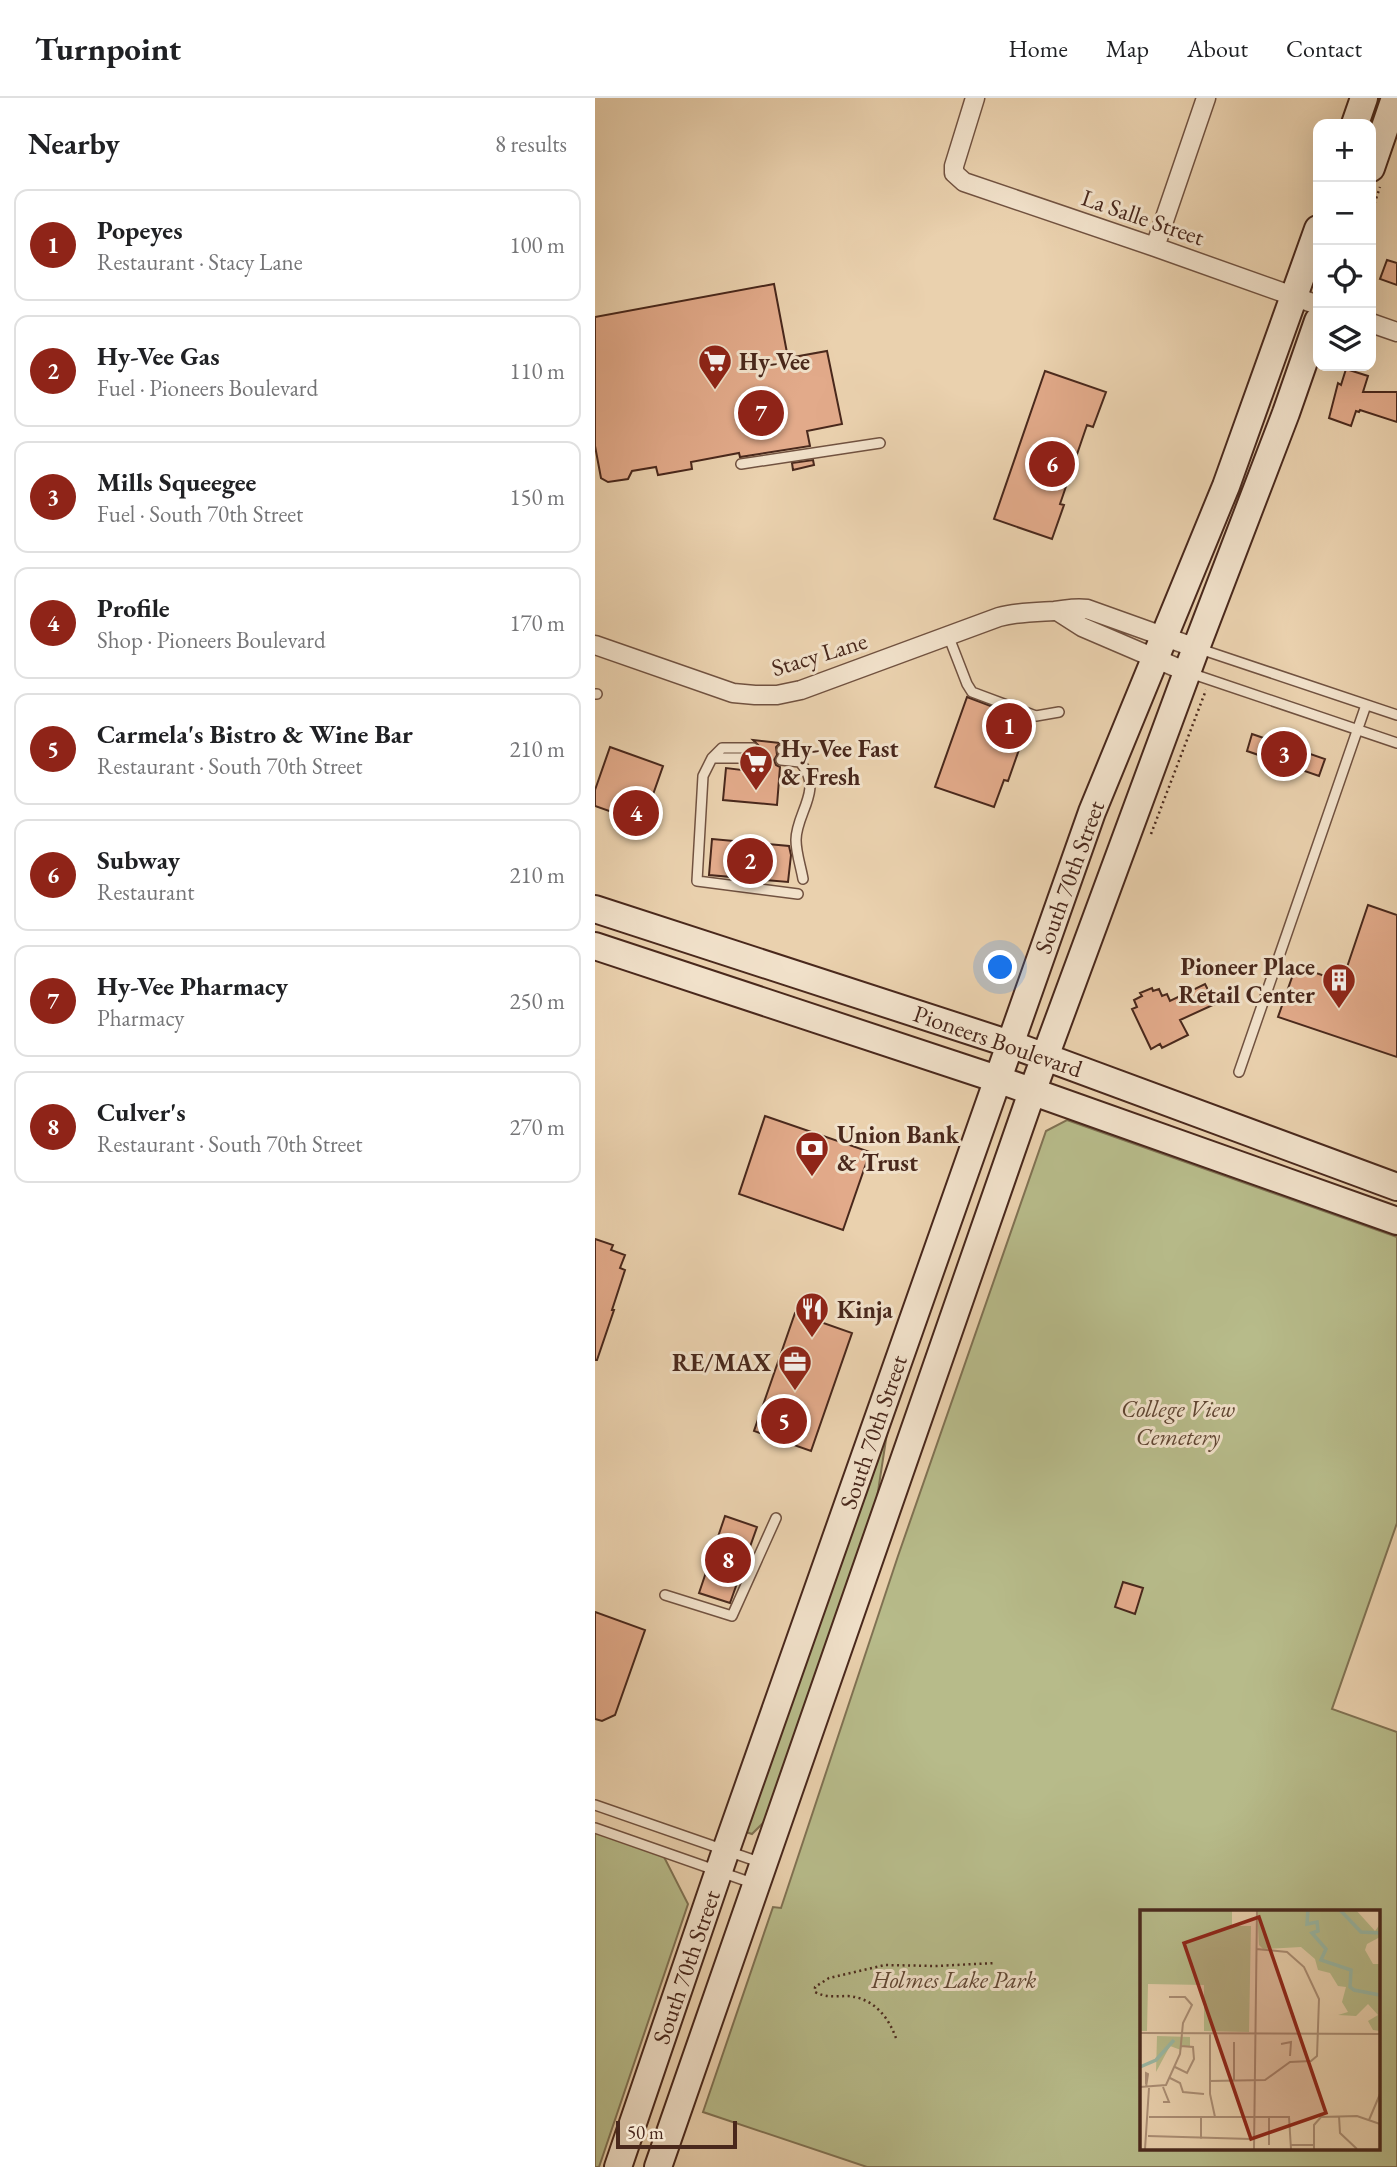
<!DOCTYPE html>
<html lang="en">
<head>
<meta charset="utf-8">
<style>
	body { margin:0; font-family:"EB Garamond",serif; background:#f2f2f2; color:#202124 }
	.controls { position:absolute; right:21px; top:21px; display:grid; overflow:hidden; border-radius:14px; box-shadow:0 7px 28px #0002 }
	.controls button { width:63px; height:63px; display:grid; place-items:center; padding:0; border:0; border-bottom:2px solid #e0e0e0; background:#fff; color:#202124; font:35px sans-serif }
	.scale { position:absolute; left:21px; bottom:18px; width:121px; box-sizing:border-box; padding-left:7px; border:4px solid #49281c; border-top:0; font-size:19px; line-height:24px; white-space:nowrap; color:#49281c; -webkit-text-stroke:5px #f1e1ca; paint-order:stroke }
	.you { position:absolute; left:406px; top:870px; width:24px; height:24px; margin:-18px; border:5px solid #fff; border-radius:50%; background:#1a73e8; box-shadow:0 0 0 10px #1a73e833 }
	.badge { display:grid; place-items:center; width:46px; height:46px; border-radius:50%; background:#8f2418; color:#fff; font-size:23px; font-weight:700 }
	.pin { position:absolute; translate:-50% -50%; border:4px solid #fff; box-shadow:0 2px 7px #0006 }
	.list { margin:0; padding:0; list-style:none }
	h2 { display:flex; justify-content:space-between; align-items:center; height:91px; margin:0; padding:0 28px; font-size:30px }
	h2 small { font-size:23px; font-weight:400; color:#757577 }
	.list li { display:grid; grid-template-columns:46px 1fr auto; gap:21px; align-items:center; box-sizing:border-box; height:112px; margin:0 14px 14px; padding:0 14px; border:2px solid #e0e0e0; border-radius:14px }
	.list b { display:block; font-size:26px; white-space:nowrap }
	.list p { margin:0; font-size:23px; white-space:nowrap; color:#757577 }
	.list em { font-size:23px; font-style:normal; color:#757577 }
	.icon { flex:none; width:38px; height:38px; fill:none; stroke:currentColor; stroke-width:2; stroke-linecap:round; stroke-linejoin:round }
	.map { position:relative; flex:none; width:802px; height:2069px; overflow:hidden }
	header { display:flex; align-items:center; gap:42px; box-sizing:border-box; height:98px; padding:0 35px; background:#fff; border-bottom:2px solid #e0e0e0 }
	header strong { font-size:33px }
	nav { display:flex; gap:38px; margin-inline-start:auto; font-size:24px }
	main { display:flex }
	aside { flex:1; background:#fff }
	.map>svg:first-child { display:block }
	.green { fill:#b7bb8a; stroke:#807253; stroke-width:2; fill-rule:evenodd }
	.building { fill:#e2aa8a; stroke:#49281c; stroke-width:2 }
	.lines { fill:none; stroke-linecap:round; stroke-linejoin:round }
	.service-casing { stroke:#715240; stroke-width:12 }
	.minor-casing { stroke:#715240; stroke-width:21 }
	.secondary-casing { stroke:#49281c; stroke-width:30 }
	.path { stroke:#49281c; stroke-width:2.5; stroke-dasharray:2 3.5; stroke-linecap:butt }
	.service { stroke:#f1e1ca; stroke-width:9 }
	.minor { stroke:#f1e1ca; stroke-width:18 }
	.secondary { stroke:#f1e1ca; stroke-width:26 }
	.labels { text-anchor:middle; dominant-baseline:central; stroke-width:6; stroke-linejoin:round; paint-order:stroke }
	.street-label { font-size:24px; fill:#49281c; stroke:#f1e1ca }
	.poi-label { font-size:24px; font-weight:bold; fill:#49281c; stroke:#f1e1ca; text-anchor:start }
	.park-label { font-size:24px; font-style:italic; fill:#5f4532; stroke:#f1e1ca }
	.inset-river { fill:none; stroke:#99b8a5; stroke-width:3.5 }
	.inset-road { fill:none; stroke:#aa8d74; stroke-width:2 }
	.view { fill:#8f2418; fill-opacity:0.15; stroke:#8f2418; stroke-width:3.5 }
	.inset-edge { fill:none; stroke:#49281c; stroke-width:3.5 }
</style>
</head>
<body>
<header>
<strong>Turnpoint</strong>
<nav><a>Home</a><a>Map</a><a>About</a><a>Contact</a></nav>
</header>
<main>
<aside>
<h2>Nearby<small>8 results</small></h2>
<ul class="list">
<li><span class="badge">1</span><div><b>Popeyes</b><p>Restaurant · Stacy Lane</p></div><em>100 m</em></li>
<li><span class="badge">2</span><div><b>Hy-Vee Gas</b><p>Fuel · Pioneers Boulevard</p></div><em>110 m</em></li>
<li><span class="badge">3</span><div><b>Mills Squeegee</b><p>Fuel · South 70th Street</p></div><em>150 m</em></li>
<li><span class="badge">4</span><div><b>Profile</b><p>Shop · Pioneers Boulevard</p></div><em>170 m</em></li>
<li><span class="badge">5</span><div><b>Carmela's Bistro &amp; Wine Bar</b><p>Restaurant · South 70th Street</p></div><em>210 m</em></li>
<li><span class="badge">6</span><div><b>Subway</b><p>Restaurant</p></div><em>210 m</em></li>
<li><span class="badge">7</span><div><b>Hy-Vee Pharmacy</b><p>Pharmacy</p></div><em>250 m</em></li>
<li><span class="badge">8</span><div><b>Culver's</b><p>Restaurant · South 70th Street</p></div><em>270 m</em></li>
</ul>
</aside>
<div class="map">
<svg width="802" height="2069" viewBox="0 0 802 2069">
	<rect width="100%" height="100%" fill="#ead1ae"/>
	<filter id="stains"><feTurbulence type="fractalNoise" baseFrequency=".00286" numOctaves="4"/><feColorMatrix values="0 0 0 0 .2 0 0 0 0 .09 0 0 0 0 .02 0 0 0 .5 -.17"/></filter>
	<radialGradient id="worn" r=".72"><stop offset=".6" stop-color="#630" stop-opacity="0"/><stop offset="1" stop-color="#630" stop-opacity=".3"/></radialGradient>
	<path class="green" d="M472,1022L802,1139V1425L737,1611L802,1634V2069H272L108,2014L178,1809L186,1810L303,1458L451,1033ZM547,1814H783V2050H547Z
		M290,1334L292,1335L280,1413L173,1720L157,1736L151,1734Z
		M0,1730L66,1753L93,1806L4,2069H0Z"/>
	<path class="building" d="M792,162L802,165V187L785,181Z
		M179,186L193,260L232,253L247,326L212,333L215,348L145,359L144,355L96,364L97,371L63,377L61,369L37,373L33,381L13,384L6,380L0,348V219Z
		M751,271L773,278L768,294H802V324L765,312L764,314L761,313L756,328L734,320L743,285L746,287Z
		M450,273L511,294L498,329L492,327L465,406L469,407L457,441L399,421Z
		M218,362L219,367L198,372L197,365Z
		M372,599L430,621L422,645L426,646L413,683L409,682L399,709L340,689Z
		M657,636L730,661L724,678L652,653Z
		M158,642L185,645L181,649L182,657L179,662L181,667L185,669L182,707L128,702L131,670L155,673L156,667L163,663L162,655L165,649Z
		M15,649L68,668L48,725L0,708V692Z
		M117,741L194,748L196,757L193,784L114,777Z
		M773,807L802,817V959L683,919L701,868L747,884Z
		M610,886L620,906L585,922L593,937L567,950L565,946L556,951L537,911L542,909L539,902L547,898L545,895L557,890L558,893L564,891L567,898L572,896L575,903Z
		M170,1018L275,1054L248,1132L144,1096Z
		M0,1141L18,1147L16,1152L30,1157L25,1170L30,1172L17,1212H19L2,1262H0Z
		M200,1215L257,1235L216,1353L159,1333Z
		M130,1418L162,1429L135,1505L104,1495Z
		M528,1484L548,1490L540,1516L520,1509Z
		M0,1514L50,1532L20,1617L7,1623L0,1621Z"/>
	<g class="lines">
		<g class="service-casing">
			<path id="service" d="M146,366L285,345
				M353,537L372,586L377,594L441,618L464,614
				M605,551L802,617
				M595,575L802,645
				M0,596H2
				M158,650H127L117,660L108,678L102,783L203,796
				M187,652C197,655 202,660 208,668C227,693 201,716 201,742C201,755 206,769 208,781
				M117,660H157
				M186,662L205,664
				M644,974L771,607
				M70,1497L137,1518L181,1420
				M0,1707L167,1765
				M0,1730L160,1786"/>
		</g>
		<g class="minor-casing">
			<path id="minor" d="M380,0L359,68V75L369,84L560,149L723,207
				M560,149L611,0
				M776,225L802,234
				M462,513L487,529L592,574
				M0,547L138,595L160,597H182L206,592L404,519C422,514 440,514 459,513C471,512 479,509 492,511L601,550"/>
		</g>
		<g class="secondary-casing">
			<path id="secondary" d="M760,26L769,0
				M776,70L800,0
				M0,811L415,946L802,1089
				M0,848L402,981L802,1123
				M23,2069L131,1752L497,714L631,388L723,131
				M63,2069L437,994L601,550L691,315L723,223"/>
		</g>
		<path class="path" d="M776,116L785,89
			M556,736L611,592
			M301,1940C293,1918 278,1900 253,1898C242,1898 231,1900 220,1894V1889L234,1880L290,1867L341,1868L400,1865"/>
		<use href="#service" class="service"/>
		<use href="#minor" class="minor"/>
		<use href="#secondary" class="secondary"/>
	</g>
	<defs>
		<g id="supermarket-pin" transform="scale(1.75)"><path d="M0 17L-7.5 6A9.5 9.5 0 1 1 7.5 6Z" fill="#8f2418" stroke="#f1e1ca"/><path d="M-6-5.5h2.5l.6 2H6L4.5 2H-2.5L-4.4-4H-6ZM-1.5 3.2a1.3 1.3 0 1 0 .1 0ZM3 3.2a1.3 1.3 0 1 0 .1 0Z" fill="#fff"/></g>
		<g id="building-pin" transform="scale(1.75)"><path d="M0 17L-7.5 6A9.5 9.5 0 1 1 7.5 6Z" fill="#8f2418" stroke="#f1e1ca"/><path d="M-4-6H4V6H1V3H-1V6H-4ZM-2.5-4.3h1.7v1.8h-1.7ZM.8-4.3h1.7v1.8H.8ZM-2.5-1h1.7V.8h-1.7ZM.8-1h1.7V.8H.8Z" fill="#fff"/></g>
		<g id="bank-pin" transform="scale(1.75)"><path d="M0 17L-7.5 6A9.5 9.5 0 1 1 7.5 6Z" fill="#8f2418" stroke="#f1e1ca"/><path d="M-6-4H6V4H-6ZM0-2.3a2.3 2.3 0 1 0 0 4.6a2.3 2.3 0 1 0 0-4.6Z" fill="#fff"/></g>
		<g id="restaurant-pin" transform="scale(1.75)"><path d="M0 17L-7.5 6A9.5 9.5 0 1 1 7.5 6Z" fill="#8f2418" stroke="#f1e1ca"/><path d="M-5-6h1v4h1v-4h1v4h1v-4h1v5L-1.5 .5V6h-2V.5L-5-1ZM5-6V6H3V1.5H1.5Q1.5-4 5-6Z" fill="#fff"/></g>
		<g id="office-pin" transform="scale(1.75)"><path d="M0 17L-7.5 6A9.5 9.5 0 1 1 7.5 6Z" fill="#8f2418" stroke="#f1e1ca"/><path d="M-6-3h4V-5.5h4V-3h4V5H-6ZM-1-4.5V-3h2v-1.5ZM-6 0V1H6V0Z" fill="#fff"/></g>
	</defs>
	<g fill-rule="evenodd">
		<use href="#supermarket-pin" x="120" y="263"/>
		<use href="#supermarket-pin" x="161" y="664"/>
		<use href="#building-pin" x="744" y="882"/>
		<use href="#bank-pin" x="217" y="1050"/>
		<use href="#restaurant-pin" x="217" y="1211"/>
		<use href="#office-pin" x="200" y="1264"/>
	</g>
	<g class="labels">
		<g class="street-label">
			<text transform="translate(548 119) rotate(19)">La Salle Street</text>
			<text transform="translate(224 556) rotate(-17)">Stacy Lane</text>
			<text transform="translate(474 779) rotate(-70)">South 70th Street</text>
			<text transform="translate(403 943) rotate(19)">Pioneers Boulevard</text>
			<text transform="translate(278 1334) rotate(-71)">South 70th Street</text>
			<text transform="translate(91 1869) rotate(-71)">South 70th Street</text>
		</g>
		<g class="poi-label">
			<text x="144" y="263">Hy-Vee</text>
			<text x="186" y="650">Hy-Vee Fast<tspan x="186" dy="28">&amp; Fresh</tspan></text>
			<text x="720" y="868" text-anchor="end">Pioneer Place<tspan x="720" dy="28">Retail Center</tspan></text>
			<text x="242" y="1036">Union Bank<tspan x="242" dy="28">&amp; Trust</tspan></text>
			<text x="242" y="1211">Kinja</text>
			<text x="176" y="1264" text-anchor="end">RE/MAX</text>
		</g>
		<g class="park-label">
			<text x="583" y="1310">College View<tspan x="583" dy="28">Cemetery</tspan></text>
			<text x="359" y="1881">Holmes Lake Park</text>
		</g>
	</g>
	<g transform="translate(545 1812)">
		<rect width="240" height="240" fill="#ead1ae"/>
		<path d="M0,0H92V16H111L109,122L64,121V75L8,74L7,121H0ZM117,0H216L235,21L240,14V27L227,34L225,40L233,54H240V121L233,120L228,111L238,105L228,94L216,106L198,105L208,102L202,92L206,77L198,76L190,63L178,60L175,49L161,37L123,39L119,35ZM17,126L50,127V136H42L41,140L30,136L16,162Z" fill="#b7bb8a"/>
		<path class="inset-river" d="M168,0L167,14L177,12L178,21L172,23L186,39L181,50L211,60L210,77L214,80L240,85M200,0L221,22L240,23M0,157L16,150L34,130"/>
		<path class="inset-road" d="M0,123L240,124M70,123V184L75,207M141,134L151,132L150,146M35,157L47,163L54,149L53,137L41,136M30,168L40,173L43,182L64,184M94,170V132M70,171L125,170L150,152L171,151L177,146L179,89L164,57L147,42L116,39M0,177L26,175L40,144L43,113L52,95L45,87H29M6,177L8,164L6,163V174M23,177L29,192H23M199,206L200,223L217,239M9,207H149L151,239M61,207V229M229,210L240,184M8,226L111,229M129,235V207M151,235H174M5,239L9,178M114,239L117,0M174,239V215L181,207L217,206L240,214"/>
		<path class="view" d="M119,7L186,203L111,229L44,33Z"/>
		<rect width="240" height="240" class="inset-edge"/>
	</g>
	<rect width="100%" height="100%" filter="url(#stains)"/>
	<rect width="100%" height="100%" fill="url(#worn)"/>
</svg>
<div class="controls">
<button>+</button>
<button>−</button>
<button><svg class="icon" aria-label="locate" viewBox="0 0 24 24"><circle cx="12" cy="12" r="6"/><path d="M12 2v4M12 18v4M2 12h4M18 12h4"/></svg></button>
<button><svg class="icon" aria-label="layers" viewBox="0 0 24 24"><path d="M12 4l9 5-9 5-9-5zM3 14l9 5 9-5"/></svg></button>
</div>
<div class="scale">50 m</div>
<div class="you"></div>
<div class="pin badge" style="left:414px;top:628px">1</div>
<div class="pin badge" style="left:155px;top:763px">2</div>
<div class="pin badge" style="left:689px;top:656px">3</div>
<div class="pin badge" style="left:41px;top:715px">4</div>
<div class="pin badge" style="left:189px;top:1323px">5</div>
<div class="pin badge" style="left:457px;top:366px">6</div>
<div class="pin badge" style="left:166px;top:315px">7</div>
<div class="pin badge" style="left:133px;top:1462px">8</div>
</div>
</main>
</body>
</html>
